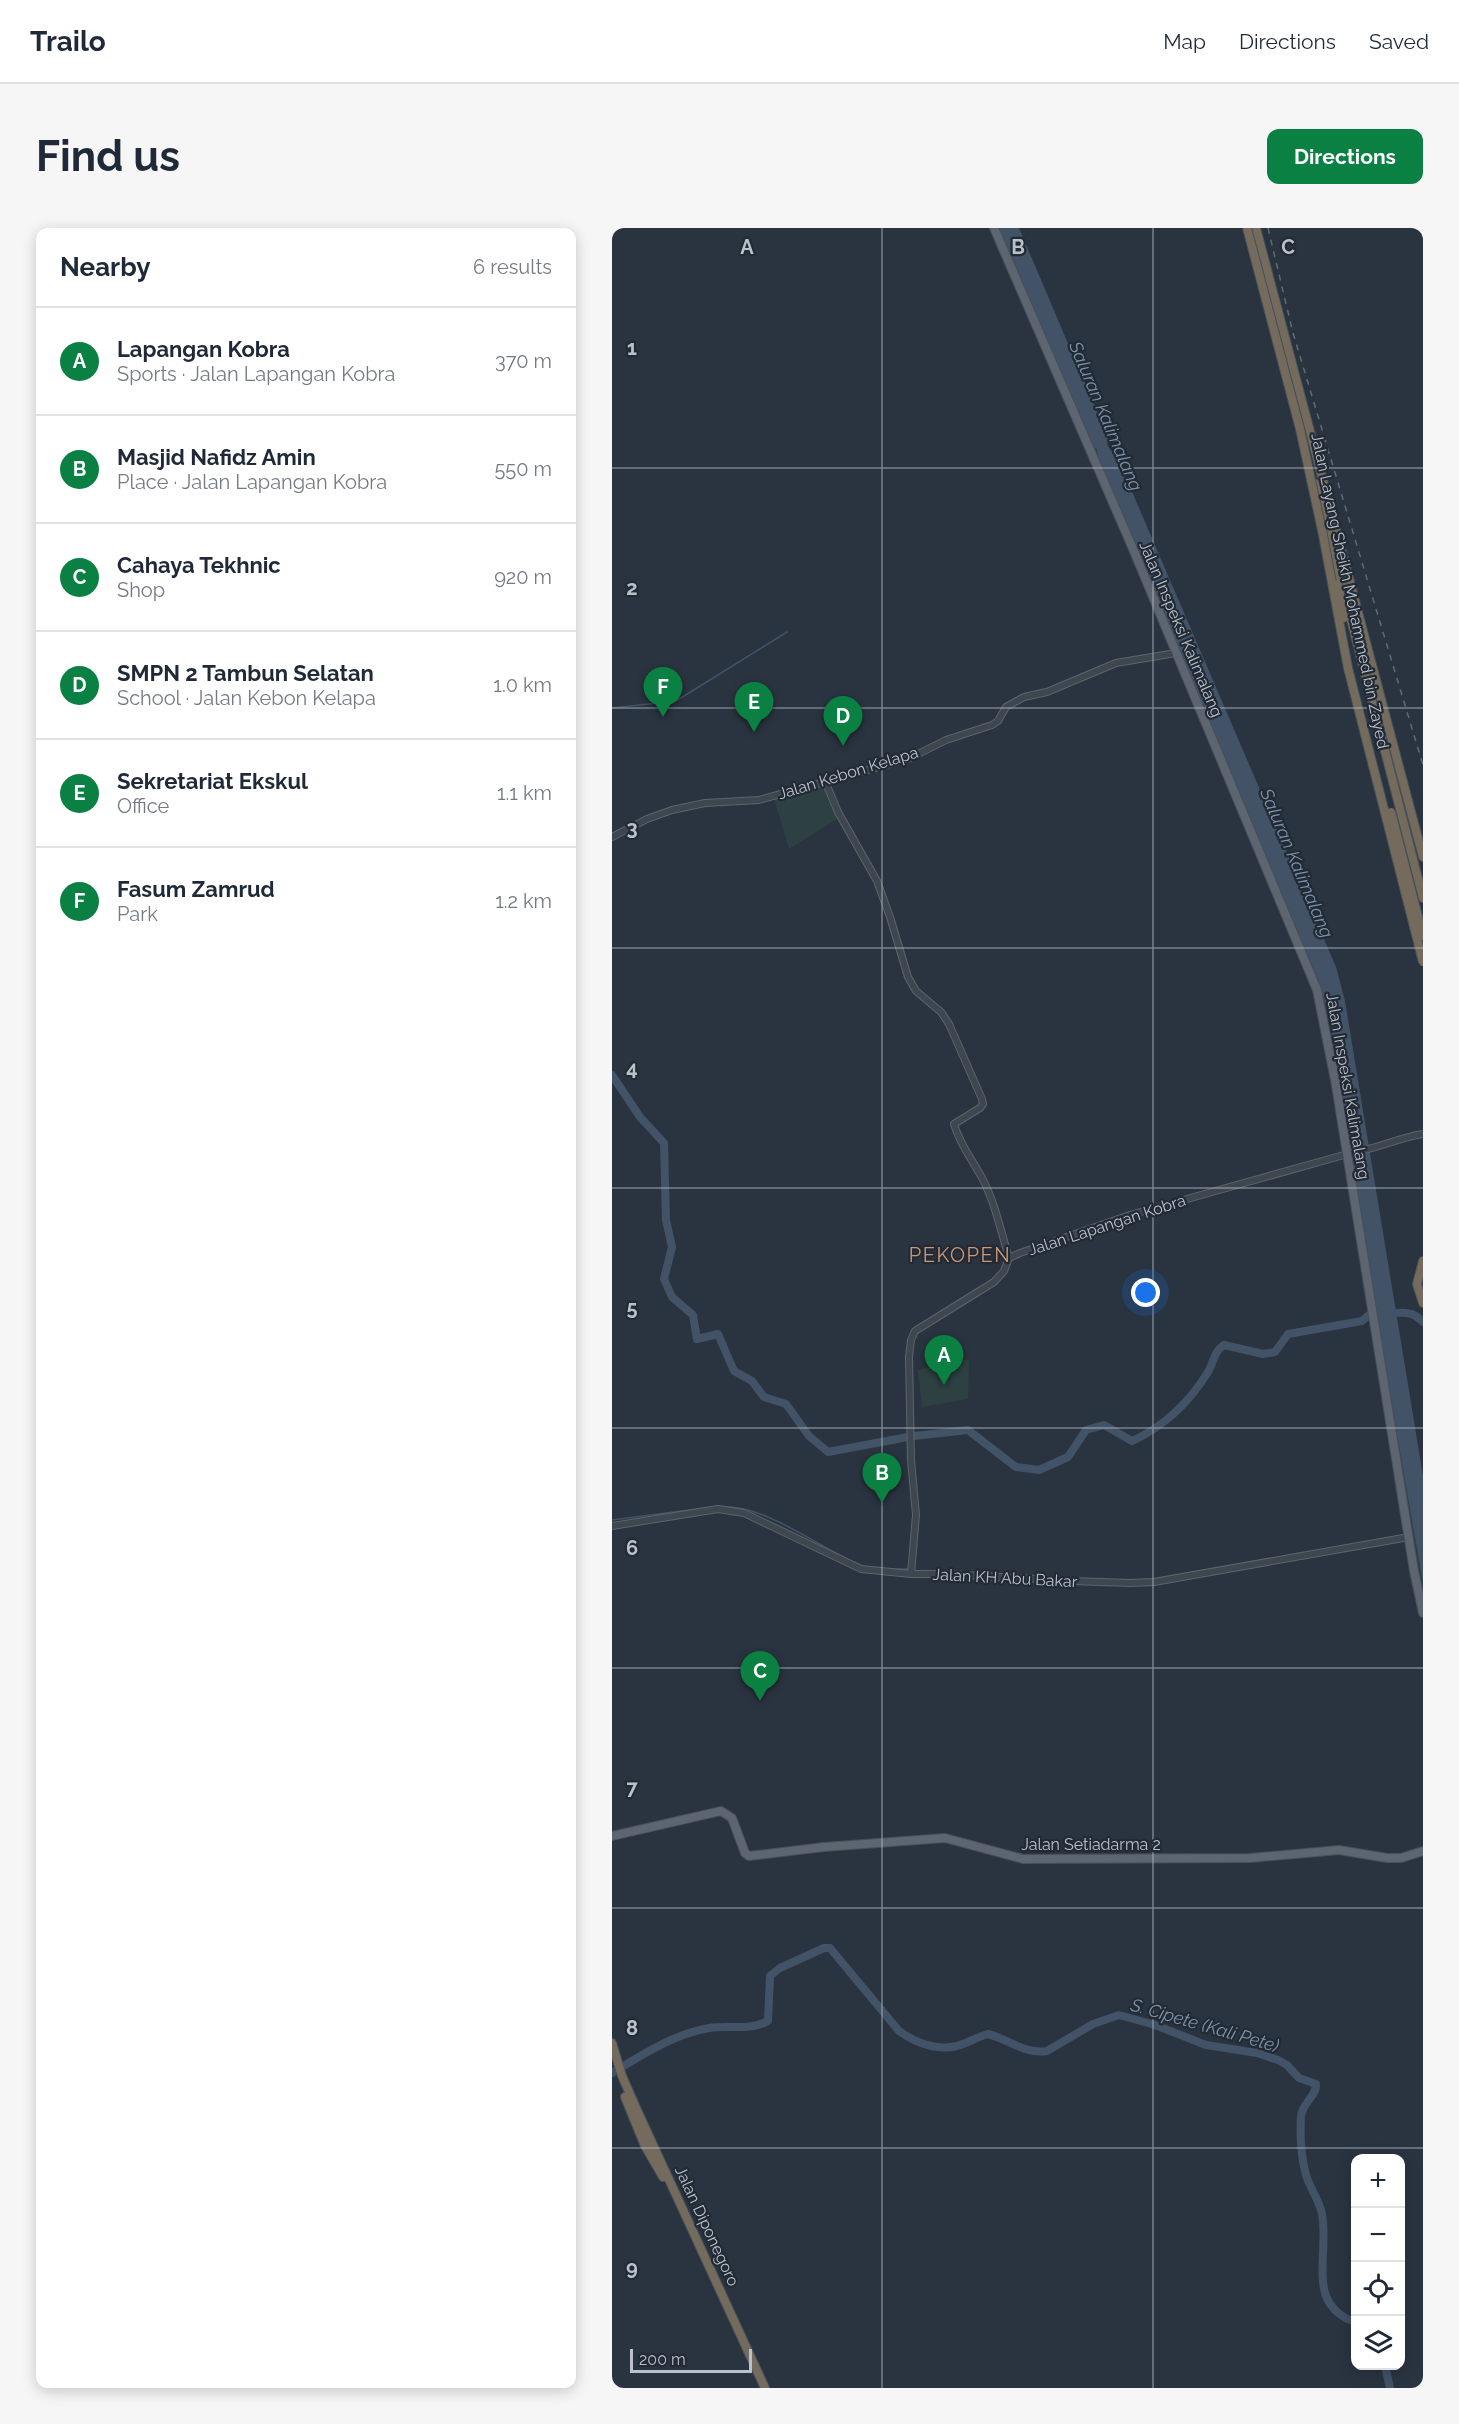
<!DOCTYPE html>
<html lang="en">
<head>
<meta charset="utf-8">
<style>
	body { margin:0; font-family:Raleway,sans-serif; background:#f6f6f7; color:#1f2937 }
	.controls { position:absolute; right:18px; bottom:18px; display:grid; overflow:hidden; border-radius:12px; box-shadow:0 3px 15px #0003 }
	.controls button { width:54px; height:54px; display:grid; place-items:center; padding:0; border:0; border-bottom:2px solid #e0e1e3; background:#fff; color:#1f2937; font:30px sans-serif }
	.scale { position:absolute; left:18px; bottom:15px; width:122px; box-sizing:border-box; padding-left:6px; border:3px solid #bbc1ca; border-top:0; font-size:16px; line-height:21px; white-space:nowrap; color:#bbc1ca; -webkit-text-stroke:4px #222b35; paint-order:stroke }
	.you { position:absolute; left:534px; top:1065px; width:21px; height:21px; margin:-15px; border:4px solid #fff; border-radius:50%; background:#1a73e8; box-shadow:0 0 0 9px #1a73e833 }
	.badge { display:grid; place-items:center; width:39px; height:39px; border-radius:50%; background:#0b8043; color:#fff; font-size:20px; font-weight:700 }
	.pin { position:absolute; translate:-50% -50px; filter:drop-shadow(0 2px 3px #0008) }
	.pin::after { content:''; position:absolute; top:32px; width:21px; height:18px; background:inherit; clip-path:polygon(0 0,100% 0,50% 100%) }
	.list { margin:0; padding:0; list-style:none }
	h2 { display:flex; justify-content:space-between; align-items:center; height:78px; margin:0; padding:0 24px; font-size:26px }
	h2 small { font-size:20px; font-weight:400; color:#747a83 }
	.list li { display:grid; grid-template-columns:39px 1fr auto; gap:18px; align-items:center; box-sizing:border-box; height:108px; padding:0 24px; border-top:2px solid #e0e1e3 }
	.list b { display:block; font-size:22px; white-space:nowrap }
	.list p { margin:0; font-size:20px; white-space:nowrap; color:#747a83 }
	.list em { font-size:20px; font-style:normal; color:#747a83 }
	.icon { flex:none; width:33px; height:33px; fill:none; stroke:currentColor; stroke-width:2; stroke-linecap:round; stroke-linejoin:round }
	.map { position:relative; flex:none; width:811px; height:2160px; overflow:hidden; border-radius:12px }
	header { display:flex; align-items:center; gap:36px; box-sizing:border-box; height:84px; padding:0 30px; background:#fff; border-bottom:2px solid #e0e1e3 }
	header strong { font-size:28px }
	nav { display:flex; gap:33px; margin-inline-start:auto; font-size:21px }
	.intro { display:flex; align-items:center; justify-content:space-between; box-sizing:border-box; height:144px; padding:0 36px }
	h1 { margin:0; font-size:42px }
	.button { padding:15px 27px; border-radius:12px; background:#0b8043; color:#fff; font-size:21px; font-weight:700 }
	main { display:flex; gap:36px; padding:0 36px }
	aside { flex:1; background:#fff; border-radius:12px; box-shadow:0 3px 15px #0003 }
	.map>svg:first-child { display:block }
	.green { fill:#2d4142 }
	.water { fill:#425267 }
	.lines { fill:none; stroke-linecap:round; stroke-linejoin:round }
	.stream { stroke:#425267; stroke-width:1.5 }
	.river { stroke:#425267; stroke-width:8 }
	.minor-casing { stroke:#5c646d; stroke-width:8 }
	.major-casing { stroke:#474f59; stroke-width:10 }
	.highway-casing { stroke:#48515a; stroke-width:10 }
	.minor { stroke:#3e4650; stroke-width:6 }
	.major { stroke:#5c6570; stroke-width:8 }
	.highway { stroke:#756b5c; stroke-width:8 }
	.rail { stroke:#606a76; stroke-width:1.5; stroke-dasharray:6 6; stroke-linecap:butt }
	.highway-bridge-casing { stroke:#48515a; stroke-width:10; stroke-linecap:butt }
	.highway-bridge { stroke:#756b5c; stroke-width:8 }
	.grid { fill:none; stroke:#bbc1ca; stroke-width:1.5; stroke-opacity:0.55 }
	.labels { text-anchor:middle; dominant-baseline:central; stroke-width:4.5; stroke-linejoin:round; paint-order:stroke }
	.street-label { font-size:16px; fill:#bbc1ca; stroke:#222b35 }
	.water-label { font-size:18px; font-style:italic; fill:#7f92aa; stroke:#222b35 }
	.quarter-label { font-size:20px; letter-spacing:1.5px; fill:#cb9975; stroke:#222b35 }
	.grid-label { font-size:20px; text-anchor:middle; font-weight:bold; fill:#bbc1ca; stroke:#222b35; stroke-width:4.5; stroke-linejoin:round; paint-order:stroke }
</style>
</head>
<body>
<header>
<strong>Trailo</strong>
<nav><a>Map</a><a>Directions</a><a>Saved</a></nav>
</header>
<div class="intro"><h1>Find us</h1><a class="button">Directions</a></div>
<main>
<aside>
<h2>Nearby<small>6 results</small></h2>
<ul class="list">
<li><span class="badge">A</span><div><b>Lapangan Kobra</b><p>Sports · Jalan Lapangan Kobra</p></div><em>370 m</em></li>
<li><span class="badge">B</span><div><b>Masjid Nafidz Amin</b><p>Place · Jalan Lapangan Kobra</p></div><em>550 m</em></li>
<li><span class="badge">C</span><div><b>Cahaya Tekhnic</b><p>Shop</p></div><em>920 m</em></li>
<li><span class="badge">D</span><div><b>SMPN 2 Tambun Selatan</b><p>School · Jalan Kebon Kelapa</p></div><em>1.0 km</em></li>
<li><span class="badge">E</span><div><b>Sekretariat Ekskul</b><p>Office</p></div><em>1.1 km</em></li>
<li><span class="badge">F</span><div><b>Fasum Zamrud</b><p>Park</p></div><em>1.2 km</em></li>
</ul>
</aside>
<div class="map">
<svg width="811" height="2160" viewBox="0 0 811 2160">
	<rect width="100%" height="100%" fill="#2a3440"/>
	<path class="green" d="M382,0H387L480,218L485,221L486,230L706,752L717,786L811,1355V1385L799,1318L801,1309L795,1299L705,762Z
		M213,556L228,589L177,621L162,570Z
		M357,1131L356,1171L310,1179L306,1142Z"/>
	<path class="water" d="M387,0H407L497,212L495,216L499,223L503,224L724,739L733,773L811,1248V1355L777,1161L717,786L706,752L486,230L485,221L480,219Z"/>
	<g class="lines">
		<path class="stream" d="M0,480L64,473L175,404
			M107,1279C158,1276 208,1323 254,1339
			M0,1292L100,1279
			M280,1341H296"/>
		<path class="river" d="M0,847L28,889L52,915L54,992L60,1019L52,1051L60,1069L81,1087L85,1111L106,1106L122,1143L140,1153L152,1169L174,1176L197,1208L216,1224L296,1209
			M786,1085C797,1084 803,1086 811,1094
			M302,1208L356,1202L404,1239L427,1242L456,1229L474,1202L492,1197L520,1213C553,1198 577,1175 596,1144C602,1134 602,1123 612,1117L651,1126L663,1124L676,1106L750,1093L757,1087
			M0,1845C30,1827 62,1806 97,1800C116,1797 138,1803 156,1793L158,1748L168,1740L212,1720H218L287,1803C304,1815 324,1823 345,1818C356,1815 365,1809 376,1806C396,1811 414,1827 435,1823L481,1796L507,1787L543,1797L594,1817L645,1825L666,1832L675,1837L687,1850L704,1856C705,1868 690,1875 689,1888C688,1906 689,1929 694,1947C698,1960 707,1972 710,1986C715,2010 706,2047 714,2068C719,2081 731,2091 744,2094
			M773,2138L778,2160"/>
		<g class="minor-casing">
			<path id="minor" d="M213,553L226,584L265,653L278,689L296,749L304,763L329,784L337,796L370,871L371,876L368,880L342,896C348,917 360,931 370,950C383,974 389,1004 397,1030
				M0,609L35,591L60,582L93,575L147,572L296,531L334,512L380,497L386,493L394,479L412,469L435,464L504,435L564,425
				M0,1298L106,1281L132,1285L249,1341L299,1346H335L460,1353L518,1355L542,1354L797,1309
				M299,1346L304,1287L299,1232L297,1129L299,1112L303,1103L382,1054L392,1043L397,1030L408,1025L518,987L739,925C764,921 786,910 811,906"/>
		</g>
		<g class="major-casing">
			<path id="major" d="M382,0L521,321L705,762L724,857L802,1343L811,1385
				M0,1608L109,1583L120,1590L133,1625L137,1628L212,1619L333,1610L411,1631L638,1630L727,1622L775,1630H789L811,1623"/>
		</g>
		<g class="highway-casing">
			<path id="highway" d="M644,0L811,629
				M704,256L811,670
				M811,1033L805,1056L811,1075
				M0,1815L10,1848L25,1882L153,2160
				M13,1869L33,1918L51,1949"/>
		</g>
		<use href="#minor" class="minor"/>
		<use href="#major" class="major"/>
		<use href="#highway" class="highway"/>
		<path class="rail" d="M656,0L681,105L811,537"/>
		<g class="highway-bridge-casing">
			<path id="highway-bridge" d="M635,0L688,201L711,307L736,440L811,734
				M726,356L732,390
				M779,584L811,708"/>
		</g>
		<use href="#highway-bridge" class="highway-bridge"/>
	</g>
	<path class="grid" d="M270,0V2160M541,0V2160M0,240H811M0,480H811M0,720H811M0,960H811M0,1200H811M0,1440H811M0,1680H811M0,1920H811"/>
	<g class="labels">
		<g class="street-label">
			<text transform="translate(738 363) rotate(78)">Jalan Layang Sheikh Mohammed bin Zayed</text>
			<text transform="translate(569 401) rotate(67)">Jalan Inspeksi Kalimalang</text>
			<text transform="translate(236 545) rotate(-17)">Jalan Kebon Kelapa</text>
			<text transform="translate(736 858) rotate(80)">Jalan Inspeksi Kalimalang</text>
			<text transform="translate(495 997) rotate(-18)">Jalan Lapangan Kobra</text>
			<text transform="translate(393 1350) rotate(3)">Jalan KH Abu Bakar</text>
			<text x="479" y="1616">Jalan Setiadarma 2</text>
			<text transform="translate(95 1998) rotate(65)">Jalan Diponegoro</text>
		</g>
		<g class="water-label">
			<text transform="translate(494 188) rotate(67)">Saluran Kalimalang</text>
			<text transform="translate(685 635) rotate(67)">Saluran Kalimalang</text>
			<text transform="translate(593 1797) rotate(16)">S. Cipete (Kali Pete)</text>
		</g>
		<g class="quarter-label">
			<text x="348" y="1027">PEKOPEN</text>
		</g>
	</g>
	<g class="grid-label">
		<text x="135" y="26">A</text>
		<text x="406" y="26">B</text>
		<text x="676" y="26">C</text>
		<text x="20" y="127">1</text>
		<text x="20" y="367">2</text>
		<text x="20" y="607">3</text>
		<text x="20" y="847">4</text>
		<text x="20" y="1087">5</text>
		<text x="20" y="1327">6</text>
		<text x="20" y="1567">7</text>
		<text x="20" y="1807">8</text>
		<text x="20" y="2047">9</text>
	</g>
</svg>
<div class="controls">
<button>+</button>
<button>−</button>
<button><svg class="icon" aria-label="locate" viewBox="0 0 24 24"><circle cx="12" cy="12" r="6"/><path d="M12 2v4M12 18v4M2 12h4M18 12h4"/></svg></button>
<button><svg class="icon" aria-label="layers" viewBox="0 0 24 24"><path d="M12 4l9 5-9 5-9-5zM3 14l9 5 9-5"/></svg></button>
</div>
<div class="scale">200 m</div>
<div class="you"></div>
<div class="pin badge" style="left:332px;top:1157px">A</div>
<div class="pin badge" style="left:270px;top:1275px">B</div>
<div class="pin badge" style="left:148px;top:1473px">C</div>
<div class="pin badge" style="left:231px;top:518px">D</div>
<div class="pin badge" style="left:142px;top:504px">E</div>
<div class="pin badge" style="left:51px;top:489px">F</div>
</div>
</main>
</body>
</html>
